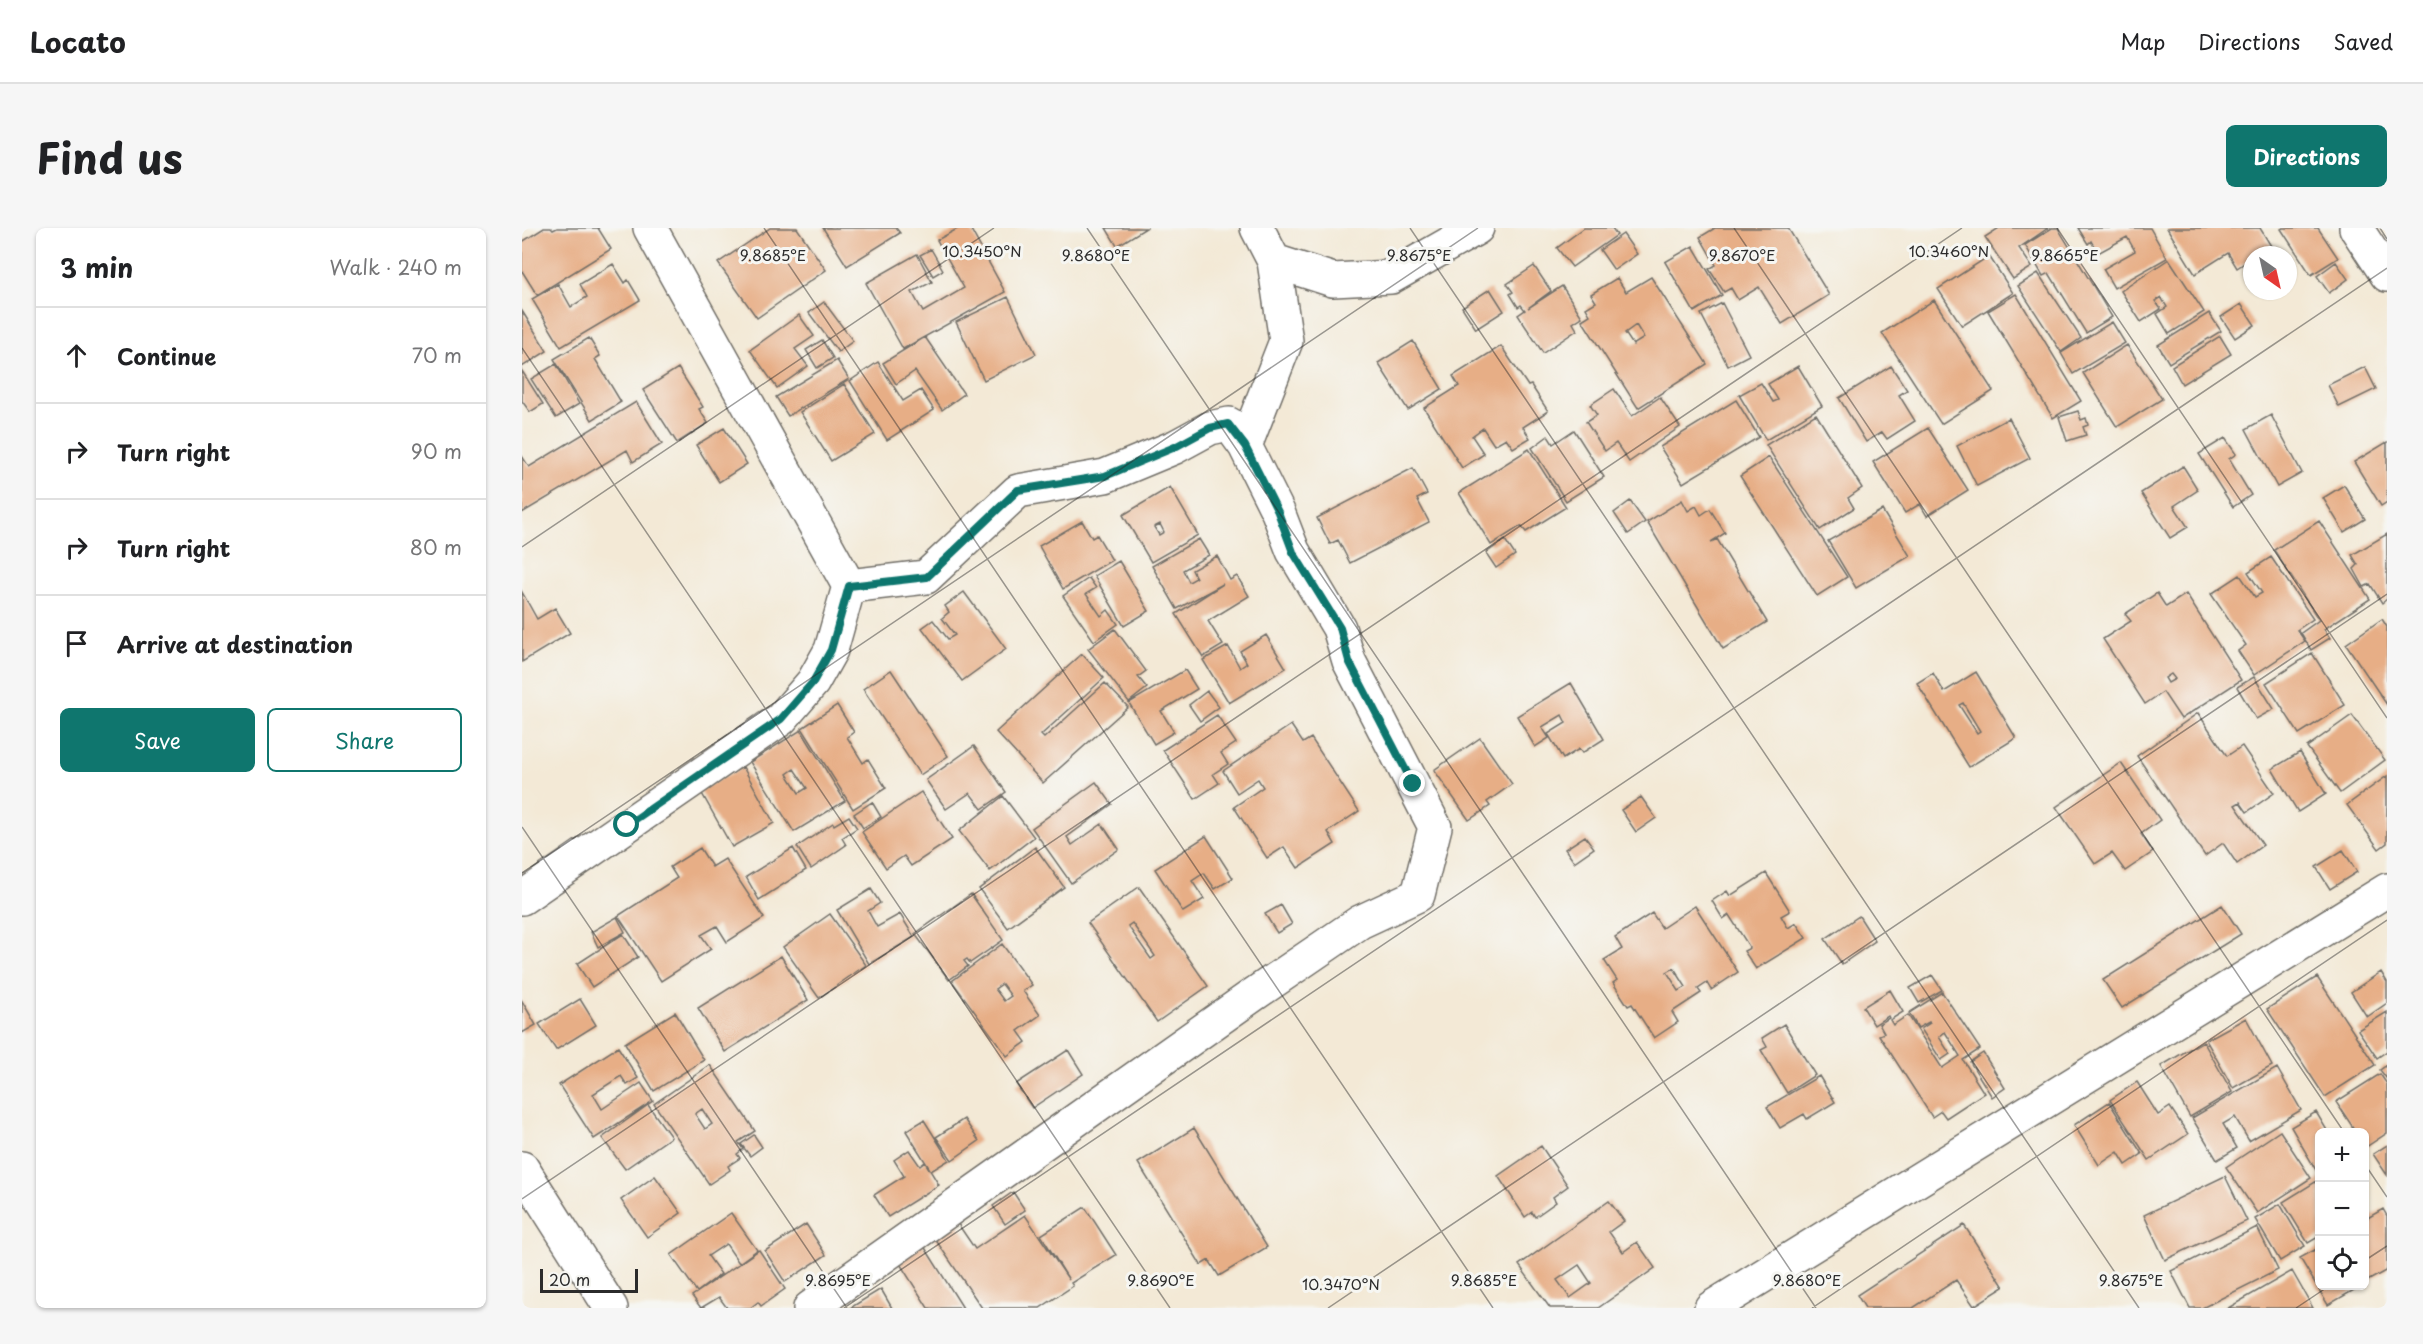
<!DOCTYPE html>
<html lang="en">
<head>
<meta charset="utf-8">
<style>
	body { margin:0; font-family:"Playpen Sans",sans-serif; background:#f6f6f6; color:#202124 }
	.controls { position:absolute; right:18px; bottom:18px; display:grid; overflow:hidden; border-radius:9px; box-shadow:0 2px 4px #0004 }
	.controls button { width:54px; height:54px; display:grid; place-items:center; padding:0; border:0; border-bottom:2px solid #e0e0e0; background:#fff; color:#202124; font:30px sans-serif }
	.compass { position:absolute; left:1721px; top:18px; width:54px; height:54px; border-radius:50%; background:#fff; box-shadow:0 2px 4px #0004; rotate:146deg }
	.scale { position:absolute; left:18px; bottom:15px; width:98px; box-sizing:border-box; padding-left:6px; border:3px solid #2b2b2b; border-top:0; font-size:16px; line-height:21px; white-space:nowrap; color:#2b2b2b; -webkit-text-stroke:4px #f6f6f2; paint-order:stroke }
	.stop { position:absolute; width:18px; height:18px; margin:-14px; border:4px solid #0f766e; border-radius:50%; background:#fff }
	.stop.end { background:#0f766e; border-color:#fff; box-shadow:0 2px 6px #0008 }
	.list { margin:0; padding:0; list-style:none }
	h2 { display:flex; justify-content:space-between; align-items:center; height:78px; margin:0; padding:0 24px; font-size:26px }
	h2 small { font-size:20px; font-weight:400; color:#757577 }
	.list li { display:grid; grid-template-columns:39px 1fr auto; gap:18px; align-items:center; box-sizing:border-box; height:96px; padding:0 24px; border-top:2px solid #e0e0e0 }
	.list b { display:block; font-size:22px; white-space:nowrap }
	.list em { font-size:20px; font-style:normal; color:#757577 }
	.actions { display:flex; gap:12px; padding:18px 24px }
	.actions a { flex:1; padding:14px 0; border:2px solid #0f766e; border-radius:9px; text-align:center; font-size:21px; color:#0f766e }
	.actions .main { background:#0f766e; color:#fff }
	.icon { flex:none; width:33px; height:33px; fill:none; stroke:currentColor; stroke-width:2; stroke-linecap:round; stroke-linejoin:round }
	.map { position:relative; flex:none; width:1865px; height:1080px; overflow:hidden; border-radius:9px }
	header { display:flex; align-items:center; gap:36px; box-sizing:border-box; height:84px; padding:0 30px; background:#fff; border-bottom:2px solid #e0e0e0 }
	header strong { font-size:28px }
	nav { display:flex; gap:33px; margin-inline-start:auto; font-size:21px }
	.intro { display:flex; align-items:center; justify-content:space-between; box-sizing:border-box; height:144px; padding:0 36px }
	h1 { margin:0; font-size:42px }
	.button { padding:15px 27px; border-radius:9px; background:#0f766e; color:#fff; font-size:21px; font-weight:700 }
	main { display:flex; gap:36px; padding:0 36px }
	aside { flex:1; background:#fff; border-radius:9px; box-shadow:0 2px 4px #0004 }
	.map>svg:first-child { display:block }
	.building { fill:#e7ae86; fill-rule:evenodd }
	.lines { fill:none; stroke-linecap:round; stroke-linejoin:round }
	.minor-casing { stroke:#716e67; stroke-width:36 }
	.minor { stroke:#fff; stroke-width:33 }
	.route { stroke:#0f766e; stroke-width:8 }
	.ticks { fill:none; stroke:#2b2b2b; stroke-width:1.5; stroke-opacity:0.45 }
	.ticks-label { font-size:15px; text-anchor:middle; fill:#2b2b2b; stroke:#f6f6f2; stroke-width:6; stroke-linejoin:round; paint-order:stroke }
</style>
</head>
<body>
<header>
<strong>Locato</strong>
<nav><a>Map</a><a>Directions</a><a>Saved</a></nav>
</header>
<div class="intro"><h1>Find us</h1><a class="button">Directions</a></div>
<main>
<aside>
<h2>3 min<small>Walk · 240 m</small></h2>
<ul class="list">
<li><svg class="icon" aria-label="ahead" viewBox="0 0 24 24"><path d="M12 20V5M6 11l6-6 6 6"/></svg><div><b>Continue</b></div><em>70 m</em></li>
<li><svg class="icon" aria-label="right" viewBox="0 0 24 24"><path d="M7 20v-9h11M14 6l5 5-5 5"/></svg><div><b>Turn right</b></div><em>90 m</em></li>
<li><svg class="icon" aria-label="right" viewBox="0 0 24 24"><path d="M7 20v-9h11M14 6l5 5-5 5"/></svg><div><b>Turn right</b></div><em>80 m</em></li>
<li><svg class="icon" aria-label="arrive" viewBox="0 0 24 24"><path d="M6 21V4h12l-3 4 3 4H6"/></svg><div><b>Arrive at destination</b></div></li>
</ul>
<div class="actions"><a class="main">Save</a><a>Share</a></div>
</aside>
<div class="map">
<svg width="1865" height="1080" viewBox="0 0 1865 1080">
	<rect width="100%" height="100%" fill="#f6f6f2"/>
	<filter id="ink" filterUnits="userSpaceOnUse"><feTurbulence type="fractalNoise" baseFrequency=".0167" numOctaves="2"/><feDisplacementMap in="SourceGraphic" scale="12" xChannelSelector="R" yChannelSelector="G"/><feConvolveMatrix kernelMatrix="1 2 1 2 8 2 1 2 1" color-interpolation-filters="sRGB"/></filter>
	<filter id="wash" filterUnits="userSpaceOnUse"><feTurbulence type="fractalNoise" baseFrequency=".008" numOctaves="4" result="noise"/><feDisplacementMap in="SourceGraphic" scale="24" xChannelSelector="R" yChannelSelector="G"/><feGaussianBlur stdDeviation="1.35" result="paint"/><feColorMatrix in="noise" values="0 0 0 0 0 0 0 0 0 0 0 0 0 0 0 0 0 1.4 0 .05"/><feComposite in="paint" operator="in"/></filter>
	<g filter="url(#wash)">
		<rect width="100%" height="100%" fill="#f3e9d6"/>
		<g id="blocks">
			<path class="building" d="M22,0H29L31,2L35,0H76L89,21L15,67L0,43V14Z
				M248,0H275L304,42L235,90L196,35Z
				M301,0H374L378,5L325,38Z
				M437,0H448L483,64L381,121L344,55L395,26L410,54L390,64L401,84L442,60L415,12Z
				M584,0H624L595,18Z
				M1062,0H1090L1095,7L1050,39L1035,20Z
				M1193,0H1266L1307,67L1260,96L1237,59L1216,72L1209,60L1202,64L1187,41L1194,37L1178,9Z
				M1477,0H1526L1497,20L1510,39L1491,51L1463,9Z
				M1530,0H1536L1590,89L1564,105L1527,45L1521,48L1503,17Z
				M1556,0H1628L1645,30L1592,60L1581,41L1613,23L1605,9L1576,25L1569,13L1566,16Z
				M1645,0H1738L1749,18L1735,27H1730V30L1715,40L1706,25L1673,46Z
				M1761,0H1796L1816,30L1789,47L1759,1Z
				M1101,6L1115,26L1092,42L1078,22Z
				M1171,18L1200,67L1172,84L1143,34Z
				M409,21L421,42L411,48L398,27Z
				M1467,28L1491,65L1440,98L1416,61Z
				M1647,31L1682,84L1647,106L1635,86L1645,79L1639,69L1633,73L1639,81L1619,94L1599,63Z
				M1814,34L1826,51L1807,65L1795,48Z
				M91,36L103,55L106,52L118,72L39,119L10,71L36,56L49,79L65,69L58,56Z
				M1012,38L1029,63L1006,80L1040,58L1060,89L1051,95L1055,102L1021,125L996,87L1003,82L999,77L996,79L988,66L991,64L985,56Z
				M1516,45L1559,110L1539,124L1496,58Z
				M1129,49L1185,136L1116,180L1060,92L1068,87L1064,80L1074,74L1069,66L1095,50L1104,64ZM1114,97L1122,110L1111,117L1103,105Z
				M968,61L982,83L954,101L940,79Z
				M1494,66L1559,173L1531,190L1466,83Z
				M486,69L514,126L462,152L434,94Z
				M1412,72L1471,163L1419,196L1360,105Z
				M302,74L331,113L316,124L287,85Z
				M1200,75L1227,127L1206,138L1179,86Z
				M1719,76L1733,97L1713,110L1699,89Z
				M0,83L25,123L0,139Z
				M1687,85L1699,103L1647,135L1636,117Z
				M277,87L292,108L273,121L286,138L255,160L228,122Z
				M1590,94L1603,115L1551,146L1539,125Z
				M1698,108L1709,126L1660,156L1650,138Z
				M403,109L442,166L420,182L393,143L374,156L361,135Z
				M67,110L78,128L73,131L99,174L70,192L32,131Z
				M300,112L311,130L295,140L284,122Z
				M891,113L920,161L886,182L856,135Z
				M1605,117L1640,171L1595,199L1561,145Z
				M979,118L1006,158L1009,157L1026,183L1001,199L1008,210L991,220L984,210L972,217L961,200L950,208L962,226L940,240L902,180L937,158L931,148Z
				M315,132L327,151L266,188L254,169Z
				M356,134L381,173L399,162L412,182L365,212L328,153Z
				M34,136L57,176L34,190L9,151Z
				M1276,138L1300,178L1244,212L1217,167L1239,155L1251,174L1256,172L1246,156Z
				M1369,138L1385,162L1377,167L1393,193L1365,211L1360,204L1344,214L1317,170Z
				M1843,139L1854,161L1817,179L1806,157Z
				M156,140L181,179L177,181L186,195L155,215L121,162Z
				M0,143L21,176L8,184L0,173Z
				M322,156L353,206L309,233L278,184Z
				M1092,161L1110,188L1138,169L1158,199L1107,234L1094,215L1083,223L1064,194L1075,187L1068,177Z
				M1214,172L1237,209L1161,255L1138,219Z
				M114,174L140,216L111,234L105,222L0,285V228L7,239Z
				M1556,183L1559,192L1564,190L1566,197L1561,199L1564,207L1545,213L1537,189Z
				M1294,186L1340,260L1326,270L1332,280L1298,302L1244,217Z
				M1749,187L1780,245L1755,259L1724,201Z
				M1487,190L1508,230L1455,258L1435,218Z
				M202,200L225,236L197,254L174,217Z
				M1406,200L1446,262L1405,288L1398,276L1383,285L1351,234Z
				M1052,202L1082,249L1044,273L1010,220L1026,208L1031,216Z
				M1703,210L1714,226L1707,231L1729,267L1711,279L1677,226Z
				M1865,214V274L1859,278L1832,234Z
				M1007,221L1044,279L1004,304L999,298L969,317L937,265Z
				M1247,229L1325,349L1295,368L1218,248Z
				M1661,238L1676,262L1652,278L1666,299L1648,310L1619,265Z
				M891,240L905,266L895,271L907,294L828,335L816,312L808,316L795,290Z
				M1822,257L1843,291L1822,304L1801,270Z
				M648,259L676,307L629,334L601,287ZM638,296L642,304L637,307L632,299Z
				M1160,272L1166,283L1174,278L1179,287L1188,281L1203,305L1189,314L1195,311L1245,394L1201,421L1125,294Z
				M1108,273L1123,294L1106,306L1092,285Z
				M1360,282L1388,328L1334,360L1306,313Z
				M560,293L570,310L575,307L590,332L541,361L517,318Z
				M1797,293L1848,371L1802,401L1808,410L1789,422L1779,405L1797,392L1752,322Z
				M1865,306V371L1860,375L1848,356L1842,359L1832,341L1836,337L1830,327Z
				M677,311L687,327L661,342L667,354L674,350L670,342L695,328L708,352L715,348L727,368L686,393L701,417L681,429L654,386L701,356L655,381L630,338Z
				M983,312L993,327L974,340L964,325Z
				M1749,329L1791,391L1775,402L1783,413L1732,447L1716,423L1724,417L1689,366L1718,347L1733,369L1740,365L1726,344Z
				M597,333L627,383L602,398L572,348Z
				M567,350L574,360L564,366L579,388L586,382L596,396L572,413L541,368Z
				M0,364L15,391L33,380L48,405L0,434Z
				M442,364L484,421L440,453L400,400L411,392L426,411L433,407L420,390L427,384L423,378Z
				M1635,365L1644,379L1664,366L1719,452L1659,491L1641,464L1623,476L1581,411L1609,393L1603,386ZM1649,446L1653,451L1646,455L1643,450Z
				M1860,391L1865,399V477L1824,416Z
				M593,401L624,443L616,449L625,460L607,474L566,421Z
				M744,407L764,440L707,475L681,432L706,418L718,440L725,435L718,423Z
				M1790,425L1823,477L1777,506L1744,455Z
				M560,426L582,450L519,507L522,510L583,455L606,479L521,555L474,504Z
				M369,442L426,528L398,547L341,461Z
				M663,442L675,461L639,483L652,504L632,516L607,475Z
				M1454,444L1494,510L1447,539L1395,455L1411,445L1422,464ZM1441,475L1458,503L1455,505L1437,477Z
				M1732,449L1752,481L1734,491L1715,459Z
				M1049,455L1082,511L1060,525L1057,521L1041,531L1026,506L1044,495L1040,487L1020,499L1027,510L1013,519L995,488Z
				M685,463L697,479L678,493L667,477Z
				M315,477L332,504L325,509L341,535L346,531L364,560L331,581L280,500Z
				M1676,485L1705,528L1720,518L1752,565L1725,584L1718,574L1713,577L1741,617L1715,636L1701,615L1683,628L1615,528Z
				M695,487L714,515L699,525L706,536L691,546L697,555L673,571L641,522Z
				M1830,487L1863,532L1818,565L1785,519Z
				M769,497L781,515L789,510L837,583L806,604L813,616L776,640L762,619L745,630L712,579L741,559L736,551L715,565L701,543Z
				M279,502L323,573L272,604L228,534ZM272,541L285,560L277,565L265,546Z
				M958,510L990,556L965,574L968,578L947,592L912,542Z
				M452,518L484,564L460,581L448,565L424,581L404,552Z
				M1778,524L1804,566L1776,584L1750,541Z
				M1599,535L1638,592L1619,606L1631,624L1603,643L1590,625L1573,636L1534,579Z
				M221,539L252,595L210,619L178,562Z
				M1865,548V615L1857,621L1825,577Z
				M574,554L590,576L545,609L550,617L580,596L597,621L549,655L510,600Z
				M399,564L430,611L389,638L382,628L364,640L340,604Z
				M481,568L512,609L468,643L437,603Z
				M1119,569L1134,590L1114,604L1099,582Z
				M350,574L359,589L341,600L332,586Z
				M327,588L335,600L320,610L324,617L289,641L275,619L311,595L312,597Z
				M684,608L711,650L693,661L682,645L670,653L682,671L661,684L633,641Z
				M1063,608L1072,620L1052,634L1043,621Z
				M513,619L542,659L486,700L457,661Z
				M178,620L190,639L203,631L242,690L205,714L195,698L179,707L189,721L139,753L96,688L155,650L148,639Z
				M271,620L284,642L237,672L224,649Z
				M1821,622L1835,644L1808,661L1794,639Z
				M1244,645L1268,683L1259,688L1266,700L1274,695L1284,710L1234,741L1222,723L1228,720L1207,687L1201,691L1190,673L1205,663L1208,668Z
				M617,659L686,758L635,794L566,695ZM610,695L633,728L629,731L606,698Z
				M349,661L358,675L346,683L355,699L378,686L392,709L347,736L315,682Z
				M449,666L481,712L448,735L445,731L442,733L446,738L427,752L393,706Z
				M759,677L770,696L755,705L743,686Z
				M1700,677L1719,706L1600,780L1581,752Z
				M1173,678L1216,744L1189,762L1185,755L1176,761L1179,765L1150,784L1156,794L1132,810L1110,776L1106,778L1091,755L1095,752L1082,732L1100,721L1093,709L1130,685L1140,700ZM1152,740L1164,759L1157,763L1145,744Z
				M308,686L344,737L297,770L261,719Z
				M1337,688L1353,713L1320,736L1303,711Z
				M95,689L103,704L76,719L69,704Z
				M101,706L116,729L70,759L55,736Z
				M480,716L510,757L501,763L518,787L496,803L504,814L485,828L430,753ZM480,756L489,768L482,773L473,761Z
				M259,728L286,772L203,824L176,780Z
				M1859,744L1865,754V775L1845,789L1829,764Z
				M1410,747L1420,762L1397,775L1388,760Z
				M1795,749L1853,837L1803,869L1745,781Z
				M1368,762L1381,784L1368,792L1371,797L1386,787L1420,840L1438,828L1423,804L1417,809L1428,826L1419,832L1399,801L1408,795L1407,794L1396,800L1387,785L1420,764L1458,821L1441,832L1462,865L1424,890L1419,883L1410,889L1357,807L1362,805L1357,796L1367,790L1366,788L1352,797L1341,779Z
				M58,771L74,797L34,822L17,796Z
				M0,773L14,797L0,805Z
				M153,784L182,832L132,863L103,815Z
				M1865,784V823L1855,830L1836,802Z
				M1724,790L1750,838L1711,860L1684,812Z
				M1262,796L1293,847L1265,865L1239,822L1245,819L1240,810Z
				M1681,813L1710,864L1668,889L1639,838Z
				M96,819L116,850L105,857L99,848L71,866L80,881L119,855L131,873L72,911L37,857Z
				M546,822L561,846L510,880L494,856Z
				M1461,825L1483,860L1470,869L1448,834Z
				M188,837L233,903L216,914L221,921L215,926L218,930L206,938L208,942L187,956L132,876ZM180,881L190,896L183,901L173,886Z
				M1865,837V851L1858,842Z
				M1755,840L1779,882L1727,913L1713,889L1701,896L1715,920L1695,932L1670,890Z
				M1858,846L1865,856V905L1844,919L1842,904H1834L1814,874Z
				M1297,848L1313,874L1285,891L1282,886L1258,900L1245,879Z
				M1615,854L1636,887L1648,879L1666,906L1627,932L1588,872Z
				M1587,874L1620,926L1604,937L1596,924L1577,937L1552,897Z
				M126,877L149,909L103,941L80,910Z
				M1794,884L1806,904H1798V942L1795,944L1769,899Z
				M442,891L457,913L430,932L414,909Z
				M402,892L427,932L409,943L384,903Z
				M672,900L745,1019L697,1048L687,1032L679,1037L616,935Z
				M1758,903L1789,950L1735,985L1704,939Z
				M232,907L240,919L228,928L219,916Z
				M1865,917V947L1851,926Z
				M1019,918L1046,958L1031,969L1034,974L1013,989L1010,984L1003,989L976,948Z
				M387,922L398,938L403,934L417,957L366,989L352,967L382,948L372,932Z
				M133,948L159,985L125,1009L99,972Z
				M1703,948L1725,993L1643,1032L1622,987Z
				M1798,951V1008L1786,1015L1761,974Z
				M491,964L503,982L483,996L471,978Z
				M1087,973L1102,993L1087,1004L1101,1024L1115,1014L1133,1040L1076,1080H1028L997,1037ZM1057,1037L1069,1055L1048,1070L1035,1052Z
				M1758,976L1783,1018L1758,1033L1733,991Z
				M563,979L594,1027L549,1055L551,1058L518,1080H460L411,1008L434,993L453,1021L503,987L547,1052L519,1007Z
				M1861,981L1865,988V1042L1842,1055V992Z
				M209,985L235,1022L217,1035L204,1016L186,1028L199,1046L175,1064L149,1027Z
				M284,996L304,1027L263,1054L243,1023Z
				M1442,997L1482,1059L1452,1078L1434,1052L1391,1080H1343L1335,1067Z
				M1735,999L1756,1042L1680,1080H1668L1649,1043Z
				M400,1015L441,1080H406L375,1031Z
				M1798,1019V1058H1839L1806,1077L1778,1030Z
				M237,1022L263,1061L239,1078L236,1074L228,1080H205L197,1069L179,1080L170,1068Z
				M1770,1043L1791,1080H1706Z
				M359,1061L370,1080H328Z"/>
		</g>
	</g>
	<g filter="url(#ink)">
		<use href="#blocks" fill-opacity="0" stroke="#716e67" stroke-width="1.5"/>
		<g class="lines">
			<g class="minor-casing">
				<path id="minor" d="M128,0L327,358
					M1834,0L1865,47
					M752,33L811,52L869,49L955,0
					M0,670L259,491L291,454L309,422L327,358L404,349L496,263L583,248L653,219L688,200L707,196L723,218
					M0,940L89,1080
					M288,1080L731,767L838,694L896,667L913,599L827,433L817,400L771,323L756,284L723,218L764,113L752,33L735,0
					M1189,1080L1865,662"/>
			</g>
			<use href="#minor" class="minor"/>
		</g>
	</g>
	<g class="lines" filter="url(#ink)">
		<path class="route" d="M105,597L259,491L291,454L309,422L327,358L405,349L496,262L583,248L653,219L688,200L706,196L723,218L756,284L771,324L818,400L827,433L891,556"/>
	</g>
	<path class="ticks" d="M242,0L971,1080M565,0L1294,1080M888,0L1617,1080M1212,0L1822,904M1535,0L1865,490M1858,0L1865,11M0,120L648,1080M0,319L472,0M0,599L325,1080M0,645L956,0M1842,935L1865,969M0,971L1440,0M1842,1033L1865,1018M0,1078L2,1080M322,1080L1865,40M806,1080L1865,366M1290,1080L1865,692M1774,1080L1807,1058"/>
	<g class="ticks-label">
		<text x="1427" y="29">10.3460°N</text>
		<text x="460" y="29">10.3450°N</text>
		<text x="251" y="33">9.8685°E</text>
		<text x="574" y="33">9.8680°E</text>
		<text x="897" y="33">9.8675°E</text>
		<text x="1220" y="33">9.8670°E</text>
		<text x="1543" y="33">9.8665°E</text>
		<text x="316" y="1058">9.8695°E</text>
		<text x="639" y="1058">9.8690°E</text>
		<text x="962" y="1058">9.8685°E</text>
		<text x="1285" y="1058">9.8680°E</text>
		<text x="1609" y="1058">9.8675°E</text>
		<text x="819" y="1062">10.3470°N</text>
	</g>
</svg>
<div class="controls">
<button>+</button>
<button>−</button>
<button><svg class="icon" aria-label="locate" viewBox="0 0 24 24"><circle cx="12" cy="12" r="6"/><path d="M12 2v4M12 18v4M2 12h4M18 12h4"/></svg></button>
</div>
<svg class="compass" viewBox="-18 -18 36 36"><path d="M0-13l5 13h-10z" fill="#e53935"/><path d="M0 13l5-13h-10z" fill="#757577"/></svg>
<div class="scale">20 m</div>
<div class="stop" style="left:105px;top:597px"></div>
<div class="stop end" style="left:891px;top:556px"></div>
</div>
</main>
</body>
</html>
